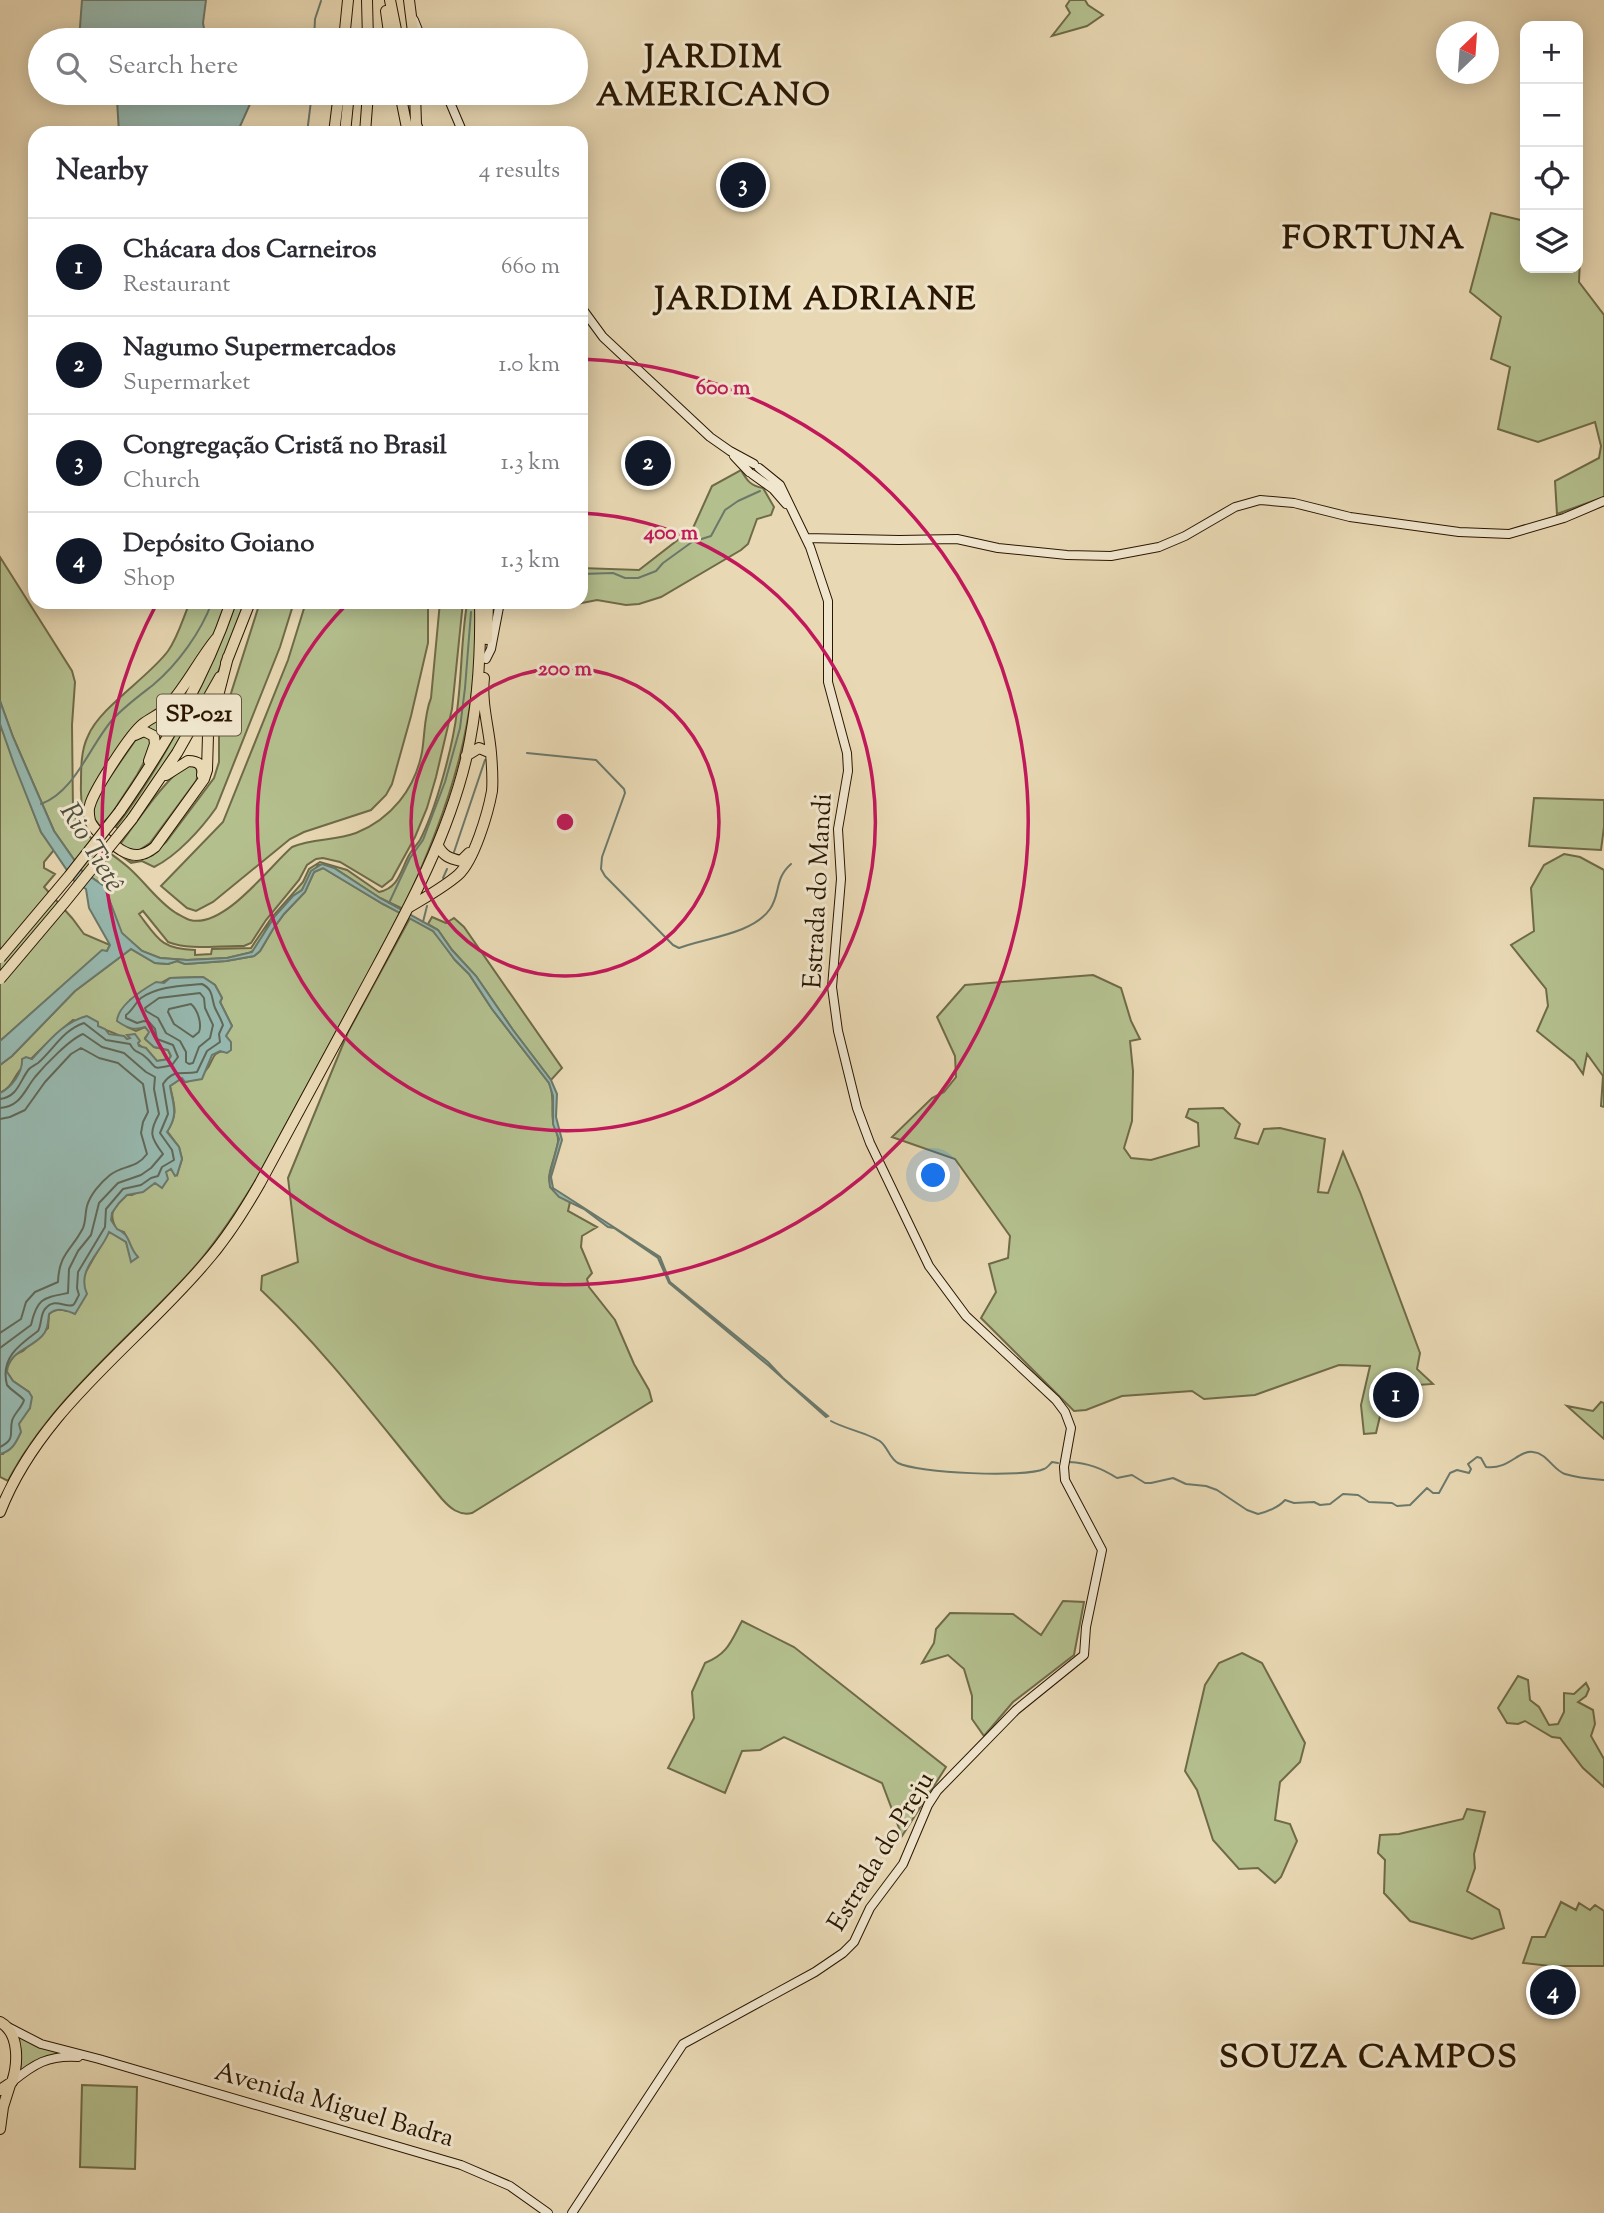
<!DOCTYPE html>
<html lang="en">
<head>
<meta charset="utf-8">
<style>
	body { margin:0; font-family:"Sorts Mill Goudy",serif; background:#f7f7f7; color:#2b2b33 }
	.controls { position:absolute; right:21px; top:21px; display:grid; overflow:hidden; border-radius:14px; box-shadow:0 4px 18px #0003 }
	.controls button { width:63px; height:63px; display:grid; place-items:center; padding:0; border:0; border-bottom:2px solid #e1e1e2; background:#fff; color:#2b2b33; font:35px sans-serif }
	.compass { position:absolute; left:1436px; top:21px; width:63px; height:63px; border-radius:50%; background:#fff; box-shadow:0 4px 18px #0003; rotate:25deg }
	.you { position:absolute; left:934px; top:1176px; width:24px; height:24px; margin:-18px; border:5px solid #fff; border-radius:50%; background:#1a73e8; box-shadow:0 0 0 10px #1a73e833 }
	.badge { display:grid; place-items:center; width:46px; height:46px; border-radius:50%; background:#111827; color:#fff; font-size:23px; font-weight:700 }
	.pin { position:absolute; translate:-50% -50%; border:4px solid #fff; box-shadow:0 2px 7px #0006 }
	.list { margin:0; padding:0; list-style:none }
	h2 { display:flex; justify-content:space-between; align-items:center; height:91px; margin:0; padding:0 28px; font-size:30px }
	h2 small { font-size:23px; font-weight:400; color:#7c7c81 }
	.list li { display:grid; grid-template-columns:46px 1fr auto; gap:21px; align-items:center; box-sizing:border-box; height:98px; padding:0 28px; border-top:2px solid #e1e1e2 }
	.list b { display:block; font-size:26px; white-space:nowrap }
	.list p { margin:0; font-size:23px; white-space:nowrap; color:#7c7c81 }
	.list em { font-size:23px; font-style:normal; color:#7c7c81 }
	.icon { flex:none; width:38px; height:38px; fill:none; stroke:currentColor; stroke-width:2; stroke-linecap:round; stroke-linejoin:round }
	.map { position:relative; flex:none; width:1604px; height:2213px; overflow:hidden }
	.search { position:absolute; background:#fff; box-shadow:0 4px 18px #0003; left:28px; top:28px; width:560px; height:77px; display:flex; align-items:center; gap:18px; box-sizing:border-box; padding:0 24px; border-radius:38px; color:#7c7c81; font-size:26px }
	.panel { position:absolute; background:#fff; box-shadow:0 4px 18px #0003; left:28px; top:126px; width:560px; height:483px; border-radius:21px }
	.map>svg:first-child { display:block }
	.green { fill:#b4bf8e; stroke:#6f6a47; stroke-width:2 }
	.water { fill:#97b9b0; stroke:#6b786a; stroke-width:2 }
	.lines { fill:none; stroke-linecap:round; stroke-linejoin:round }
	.shore { stroke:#606858; stroke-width:2 }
	.stream { stroke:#6b786a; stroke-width:2 }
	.secondary-casing { stroke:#2a1600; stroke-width:10 }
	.highway-casing { stroke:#2a1600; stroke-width:12 }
	.secondary { stroke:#f0e6ce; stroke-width:8 }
	.highway { stroke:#e8d8b3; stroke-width:10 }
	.highway-bridge-casing { stroke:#2a1600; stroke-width:12; stroke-linecap:butt }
	.highway-bridge { stroke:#e8d8b3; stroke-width:10 }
	.ring { fill:none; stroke:#c2185b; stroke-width:3.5 }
	.labels { text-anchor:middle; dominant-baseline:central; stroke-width:6; stroke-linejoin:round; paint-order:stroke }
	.shield { fill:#f0e6ce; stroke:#65543e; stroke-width:2 }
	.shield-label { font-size:24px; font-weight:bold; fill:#2a1600 }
	.street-label { font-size:26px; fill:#2a1600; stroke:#f0e6ce }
	.water-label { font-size:28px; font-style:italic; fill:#504f3e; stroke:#f0e6ce }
	.district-label { font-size:33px; font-weight:bold; letter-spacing:2px; fill:#2a1600; stroke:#f0e6ce }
	.centre { fill:#c2185b; stroke:#f0e6ce; stroke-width:3.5 }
	.ring-label { font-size:21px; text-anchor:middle; font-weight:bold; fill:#c2185b; stroke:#f0e6ce; stroke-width:6; stroke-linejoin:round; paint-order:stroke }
</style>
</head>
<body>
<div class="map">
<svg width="1604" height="2213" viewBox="0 0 1604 2213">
	<rect width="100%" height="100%" fill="#e8d8b3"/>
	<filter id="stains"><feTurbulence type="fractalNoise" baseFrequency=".00286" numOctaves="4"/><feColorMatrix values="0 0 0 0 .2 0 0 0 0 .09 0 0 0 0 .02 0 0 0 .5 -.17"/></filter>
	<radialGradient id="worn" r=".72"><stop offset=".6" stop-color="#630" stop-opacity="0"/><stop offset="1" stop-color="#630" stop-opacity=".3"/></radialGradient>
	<path class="green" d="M1070,0H1085L1088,5L1103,15L1087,26L1052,36L1070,13L1066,6Z
		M1491,213L1525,221V268H1578V233L1581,234L1579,282L1604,315V497L1557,514L1555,481L1599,458L1601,446L1595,422L1538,442L1498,429L1510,367L1491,359L1501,317L1470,292Z
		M741,470C747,481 751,486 763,488L774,507L771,515L757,519L748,544L741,550L661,597L639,604L626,605L597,600L577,604L503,606L504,602H581V568L639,570L693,528L712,486Z
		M0,557L72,671L75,682L72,725L73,812C82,838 110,851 129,868C145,882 158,902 176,913C180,915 186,919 190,920C224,929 269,867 292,847C313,838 335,841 356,833C391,819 415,789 422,752C425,734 424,715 431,698L440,602H463L452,709L436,777L427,808L415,837L392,879L382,887L340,862L323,858L316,859L307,865L299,880L266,920L251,943L244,946C220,945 190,951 168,942L143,911L139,914C158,939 161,949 195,950V955L211,954L212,949L251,948L272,917L303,882L309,869L320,862L347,870L379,892C398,888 400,873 408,857C411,851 416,846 420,840C436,809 453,746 457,711C462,675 461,640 467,604L476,602C480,716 451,806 403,909L380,898L334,868L327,865H318L302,890L293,896L268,926L256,949L249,953L227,958L187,960L160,958L142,951L121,933L104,886L82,871L54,831L13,737L0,701Z
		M190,602H228L219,625L158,744L140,726L84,811L122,856L134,862L155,852L166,842L214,778L219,762V731L260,602H294L280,647L216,808C202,828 177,856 154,867L142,861L131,863C96,837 79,831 81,783C81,768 81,750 88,736C100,707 148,678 168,651C178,637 183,618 190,602Z
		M236,602H247L212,687L186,731L121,830L116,827C168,758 205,682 236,602Z
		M306,602H428V643L411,716L392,784L386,795L371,810L304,832L290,839L213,902L196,911L187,908L161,886L223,822L288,660Z
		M0,724L41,832L54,850L44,862V868L55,874L44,887L72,918L84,934L110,945L107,951H102L0,1041Z
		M139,735L151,737L149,753L137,775L111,815L100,826L93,817L94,800Z
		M189,764L196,767L198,775L196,781L150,843L138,851L118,847C133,827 169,773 189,764Z
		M1534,798L1604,800V827L1601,850L1529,846Z
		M1564,854L1580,857L1604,870V1107L1601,1106L1603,1076L1587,1054L1583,1074L1574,1061L1537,1031L1548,1006L1546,989L1511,945L1534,931L1531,888L1544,865Z
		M323,868L383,904L401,913L254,1183C235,1214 215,1244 191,1271C130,1338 50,1400 8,1481L0,1477V1454H3L23,1415L30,1408L29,1392L13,1381L7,1372V1367L14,1355L23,1351L48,1328L49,1314C55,1309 60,1309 67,1311L84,1288V1275L109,1231L126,1242L131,1257L137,1256L134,1253L124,1232L117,1230C107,1213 114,1207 127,1195H132L155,1183L162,1187L166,1172L171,1168L177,1175L182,1159L179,1147L167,1131C179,1114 174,1105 170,1086L182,1078L186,1082C192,1080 201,1075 206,1070C214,1062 210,1052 225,1051V1036L232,1026L220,1002L222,998L215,985L203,977L170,978L130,1000L127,1027L136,1031L145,1027L150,1032L145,1038L154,1047L168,1050L171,1056L169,1059L157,1061C148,1051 140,1045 130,1038L127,1039C110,1031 92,1024 73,1020C54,1035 38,1052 21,1069C13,1078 12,1088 0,1093V1065L12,1056L75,991L131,949L155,963L168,964L177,961L185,964L226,961L254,956L260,951L273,929L284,914L305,892L314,872Z
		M432,917L446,923L454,918L464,927L562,1068L551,1080L513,1030L476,976L452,950L438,930L428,924Z
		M410,918L433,931L441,940L455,960L469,974L492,1009L549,1083C555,1095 551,1107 553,1121C554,1128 559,1134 558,1142C553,1170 536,1186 570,1202L568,1211L597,1227L582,1236L581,1247L592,1273L587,1279L589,1287L615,1320L634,1364L649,1390L652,1401L472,1513C459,1516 450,1508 442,1499C383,1428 328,1353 261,1290L262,1276L298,1262L288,1178L348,1032Z
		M1093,975L1121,988L1131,1021L1140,1039L1130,1041L1133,1071L1132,1121L1124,1148L1131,1158L1151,1160L1199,1146L1198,1123L1186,1117L1189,1109L1223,1108L1240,1124L1235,1138L1258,1144L1264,1129L1280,1128L1325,1139L1318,1192L1328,1193L1343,1152L1360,1192L1420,1353L1417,1369L1433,1384L1387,1387L1376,1433L1364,1434L1361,1405L1370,1366L1339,1365L1255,1395L1204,1399L1192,1391L1122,1396L1086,1410L1074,1411L981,1318L996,1292L989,1264L1008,1258L1010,1236L955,1159L892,1137L932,1098L944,1092L956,1077L955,1056L937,1017L965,985Z
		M1601,1402L1604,1403V1439L1567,1406L1593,1411Z
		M1063,1601L1084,1602L1074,1655L1013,1702L984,1736L972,1719V1696L964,1669L948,1655L922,1663L934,1643L936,1629L950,1613L1013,1614L1041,1635Z
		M742,1621L794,1647L946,1767L902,1836L882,1783L784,1737L760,1750L742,1751L725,1793L668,1768L694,1718L692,1692L705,1663C728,1654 731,1641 742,1621Z
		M1242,1653L1262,1663L1305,1743L1300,1762L1280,1782L1275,1820L1290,1824L1297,1841L1281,1877L1275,1883L1258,1868L1239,1869L1213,1840L1197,1790L1185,1771L1205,1685L1219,1663Z
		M1518,1676L1528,1680L1530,1700L1539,1707L1549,1725L1558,1724L1564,1712V1693L1574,1694L1586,1683L1589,1689L1586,1696L1578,1702L1593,1710L1595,1724L1591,1736L1604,1759V1787L1583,1768L1560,1738L1552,1737L1525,1721L1518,1724L1507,1723L1498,1708Z
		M1467,1809L1485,1812L1474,1854L1475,1868L1467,1891L1499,1910L1504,1928L1472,1939L1410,1921L1384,1893L1385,1860L1378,1853L1380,1835L1399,1834L1463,1819Z
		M1561,1902L1576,1910L1579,1903L1590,1910L1595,1905L1604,1911V1966H1550L1523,1963L1532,1937H1545Z
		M16,2034L67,2053L20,2073L21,2053Z
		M82,2085L137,2087L135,2169L80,2167Z"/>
	<path class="water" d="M82,0H206L203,23L206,40H79Z
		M112,93H255L237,133H119L117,100Z
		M0,701L13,737L54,831L82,871L104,886L122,933L142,951L160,958L187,960L227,958L252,952L275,916L293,896L302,890L311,871L322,864L334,868L380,898L438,930L452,950L476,976L513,1030L551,1080L557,1094L556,1117L562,1140L551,1177L553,1188L660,1257L670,1282L768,1362L783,1378L828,1416L826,1417L769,1366L669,1283L658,1258L614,1228L608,1227L584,1209L559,1197L550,1187L549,1177L559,1139L553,1124V1096L549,1083L492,1009L469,974L455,960L433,931L383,904L323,868L314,872L305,892L284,914L273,929L260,951L254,956L226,961L185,964L177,961L168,964L155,963L131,949L75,991L12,1056L0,1065V1041L102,950L107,951L110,945L89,908L86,889L75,882L41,832L14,764L0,724Z
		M203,977L215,985L222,998L220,1002L232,1026L226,1036L231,1042V1050L227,1053L220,1051L212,1055L202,1079L185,1082L182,1078L170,1086C173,1105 179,1114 167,1132L179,1147L182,1159L177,1175L175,1176L171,1169L166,1172L168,1179L162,1188L155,1183L143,1192L127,1195L119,1203L112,1213L111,1220L117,1229C131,1234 128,1247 138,1257L131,1262L126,1242L109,1232C101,1253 76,1270 87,1294L75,1314C66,1310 57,1307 49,1314C48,1322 48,1330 42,1336C30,1349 8,1352 7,1372L13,1381L29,1392L32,1397L30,1408L19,1424L21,1432C16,1443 12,1451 0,1454V1093C12,1087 23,1072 22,1059L26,1057L32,1059C48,1042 63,1022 87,1016L98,1022V1026L105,1029L109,1034L124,1036L127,1039L130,1038L127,1035L135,1034L140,1041L138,1043L139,1046L146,1048L157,1061L169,1059L171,1056L168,1050L154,1047L145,1039L149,1032L145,1027C134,1031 127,1028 117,1021C118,1005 142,990 156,982L164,983L170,978Z"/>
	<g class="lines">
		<path class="shore" d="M200,993L204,998L205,1008L213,1025L210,1038L199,1047L193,1063L189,1064L186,1062V1052L180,1041L166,1033L158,1018L146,1011L145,1008L159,998Z
			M191,1004C198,1010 202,1024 199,1032L193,1037L174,1024L168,1012L169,1009Z
			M0,1099C18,1097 20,1080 29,1069C32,1066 35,1065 38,1063C54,1049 63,1030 84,1023L106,1040L130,1044C134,1052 137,1051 143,1055C159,1067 148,1071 172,1065L178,1057L173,1045L157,1039L155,1029L149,1022L144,1021L137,1023L126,1018V1015C133,1010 135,1003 141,998C159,986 180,986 202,984C214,990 211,998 215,1008C218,1014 221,1019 223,1025L219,1034L220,1042L207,1051L197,1072C182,1075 174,1068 163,1084L168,1114L160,1133L172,1150L174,1160L162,1167L158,1176L151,1178L141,1185L123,1189L106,1209L105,1227L78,1272L77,1288L79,1295C78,1296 75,1304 73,1305C65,1308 55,1297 45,1309C40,1315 42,1324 38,1331C19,1345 0,1358 7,1385C12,1391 20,1395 24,1400C22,1408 14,1413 12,1421C9,1434 16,1439 0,1447
			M0,1108C20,1107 24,1091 35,1077C45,1065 70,1039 83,1034L102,1047L124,1053L146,1072L155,1077L154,1089L159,1114C149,1132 150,1137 163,1154L151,1168L141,1175L118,1183L99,1203L91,1235L78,1251L69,1269L68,1293C43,1298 37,1298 31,1325L0,1348
			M0,1119L10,1117L25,1110L45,1082L71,1054L81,1048L99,1058L118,1063L143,1084L148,1112L143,1122L141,1133L147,1154C136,1169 123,1165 110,1175C100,1183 90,1195 87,1206C85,1213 86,1221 83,1228C72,1250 59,1253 58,1282L35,1292L26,1302L21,1319L0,1333"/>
		<path class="stream" d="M314,40L315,19L321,1
			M307,133L312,93
			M581,574L613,573L625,578H638L656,571L663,563L692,542L711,536L725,510L738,501L760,491
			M527,753L596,760L624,789L625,793L602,857L601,869L605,876L673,945L679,948C705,938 753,934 770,909C781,893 774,879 791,864
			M41,804C75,792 90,745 113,719C125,706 139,696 153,685C178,664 201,632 212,602
			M454,852L485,760
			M443,878L447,869
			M389,903L410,858L423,840L445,782L460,728L465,688L471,612
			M423,922L427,906
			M831,1421C845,1429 871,1434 881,1442C888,1448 890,1459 898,1463C917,1473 1025,1478 1044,1469C1047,1468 1049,1465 1052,1462L1058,1463
			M1069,1462C1088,1463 1101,1468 1117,1478L1132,1475L1145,1483H1151L1173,1478L1186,1484L1206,1486L1217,1490L1247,1510L1258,1514C1267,1512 1279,1507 1285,1500L1294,1503L1314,1502L1320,1505L1330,1504L1343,1494L1358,1495L1369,1502L1392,1503L1397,1506L1410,1505L1427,1488L1433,1493H1439L1450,1473L1457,1470L1469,1473L1471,1469L1468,1464L1477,1457L1481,1458L1486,1467C1509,1470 1518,1450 1533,1452C1547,1453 1553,1470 1565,1474C1577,1478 1591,1479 1604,1480"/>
		<g class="secondary-casing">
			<path id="secondary" d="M414,20L422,40
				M446,93L463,133
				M581,307L603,337L710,437L730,451L754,464
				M734,456L749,472
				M752,474L773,489L786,504
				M806,538L899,540L957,539L998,548L1067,555L1111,556L1159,547L1185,536L1235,507L1260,500L1294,503L1350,517L1459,532L1509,534L1564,518L1604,501
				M486,659L491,649L500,602
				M8,2027L41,2044L99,2059L461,2165L510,2186L548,2213
				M12,2082C34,2064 48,2055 78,2057
				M572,2213L683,2044L815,1972L843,1953L854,1942L870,1908L903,1864L928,1805L937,1791L1016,1710L1084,1655L1086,1627L1102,1550L1065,1480L1064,1467L1071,1428L1065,1412L1056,1400L966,1316L929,1266L870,1143L857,1108L838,1031L832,987L841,879L838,829L848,771L847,753L828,682V601L810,547L780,485L759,468"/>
		</g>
		<g class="highway-casing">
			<path id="highway" d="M367,0L368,40
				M390,0L398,40
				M409,0L414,40
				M386,11L390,40
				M344,40L348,0
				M400,93L408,133
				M415,93L416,124L419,133
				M334,133L339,93
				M345,133L349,93
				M365,133L368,93
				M216,639C199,660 187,685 169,705C162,714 152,717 143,724C131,733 94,790 90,805C88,809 89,816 90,821C95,833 111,843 121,850C134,858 144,856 155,847L204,779L207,770L208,735L228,657
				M487,639L488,602
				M226,663L250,602
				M135,735L144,731L154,736L155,744L149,761
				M466,756L479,748L491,753
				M166,775L188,761C198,761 204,765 202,775
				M120,811C165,746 205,678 231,602
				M132,819L177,753L220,677
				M438,846C444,856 448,858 461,861L469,853
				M408,908C424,898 443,888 458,875C474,861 488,813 492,791C493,779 492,765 491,753C489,728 481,703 484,678
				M0,1512C40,1409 136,1345 206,1262C227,1238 244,1211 260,1183C295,1118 331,1053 366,987C406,913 448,838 467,755C478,705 481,653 480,602
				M0,2022C20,2033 18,2064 12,2082L0,2090
				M0,2129L3,2107L10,2085"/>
		</g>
		<use href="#secondary" class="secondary"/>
		<use href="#highway" class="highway"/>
		<g class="highway-bridge-casing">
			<path id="highway-bridge" d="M0,958L69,876L120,811
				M0,979L65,902L132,819"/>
		</g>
		<use href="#highway-bridge" class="highway-bridge"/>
	</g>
	<g class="ring">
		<circle cx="565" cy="822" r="154"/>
		<path d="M581 513A309 309 0 1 1 347 604"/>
		<path d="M581 359A463 463 0 1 1 156 605"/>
	</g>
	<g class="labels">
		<rect class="shield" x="157" y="694.5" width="84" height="41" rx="5"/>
		<g class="shield-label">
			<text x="199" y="715">SP-021</text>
		</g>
		<g class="street-label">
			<text transform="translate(819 891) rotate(-87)">Estrada do Mandi</text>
			<text transform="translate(882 1852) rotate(-59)">Estrada do Preju</text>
			<text transform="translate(334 2106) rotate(16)">Avenida Miguel Badra</text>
		</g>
		<g class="water-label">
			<text transform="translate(91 848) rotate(59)">Rio Tietê</text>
		</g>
		<g class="district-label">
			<text x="714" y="59">JARDIM<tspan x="714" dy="38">AMERICANO</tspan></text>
			<text x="1374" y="240">FORTUNA</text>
			<text x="816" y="301">JARDIM ADRIANE</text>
			<text x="1369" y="2059">SOUZA CAMPOS</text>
		</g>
	</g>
	<circle cx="565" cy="822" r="10" class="centre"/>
	<g class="ring-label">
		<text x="723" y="394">600 m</text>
		<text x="671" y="539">400 m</text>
		<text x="565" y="675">200 m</text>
	</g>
	<rect width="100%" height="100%" filter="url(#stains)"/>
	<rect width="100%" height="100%" fill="url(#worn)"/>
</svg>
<div class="controls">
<button>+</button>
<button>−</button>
<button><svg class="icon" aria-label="locate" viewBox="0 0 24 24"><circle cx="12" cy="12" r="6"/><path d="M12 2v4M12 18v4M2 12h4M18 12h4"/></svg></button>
<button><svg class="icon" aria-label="layers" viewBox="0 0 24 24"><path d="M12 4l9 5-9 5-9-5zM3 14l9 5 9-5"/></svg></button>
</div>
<svg class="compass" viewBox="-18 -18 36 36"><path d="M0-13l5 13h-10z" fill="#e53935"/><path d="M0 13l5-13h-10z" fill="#7c7c81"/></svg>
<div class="you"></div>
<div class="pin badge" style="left:1396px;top:1395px">1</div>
<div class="pin badge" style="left:648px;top:463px">2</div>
<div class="pin badge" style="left:743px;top:185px">3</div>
<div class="pin badge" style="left:1553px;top:1992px">4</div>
<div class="search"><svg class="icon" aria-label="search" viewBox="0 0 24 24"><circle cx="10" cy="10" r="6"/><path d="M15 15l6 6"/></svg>Search here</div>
<section class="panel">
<h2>Nearby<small>4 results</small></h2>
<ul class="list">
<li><span class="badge">1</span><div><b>Chácara dos Carneiros</b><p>Restaurant</p></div><em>660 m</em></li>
<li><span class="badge">2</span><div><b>Nagumo Supermercados</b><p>Supermarket</p></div><em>1.0 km</em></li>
<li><span class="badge">3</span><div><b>Congregação Cristã no Brasil</b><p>Church</p></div><em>1.3 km</em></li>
<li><span class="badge">4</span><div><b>Depósito Goiano</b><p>Shop</p></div><em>1.3 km</em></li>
</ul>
</section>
</div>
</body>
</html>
